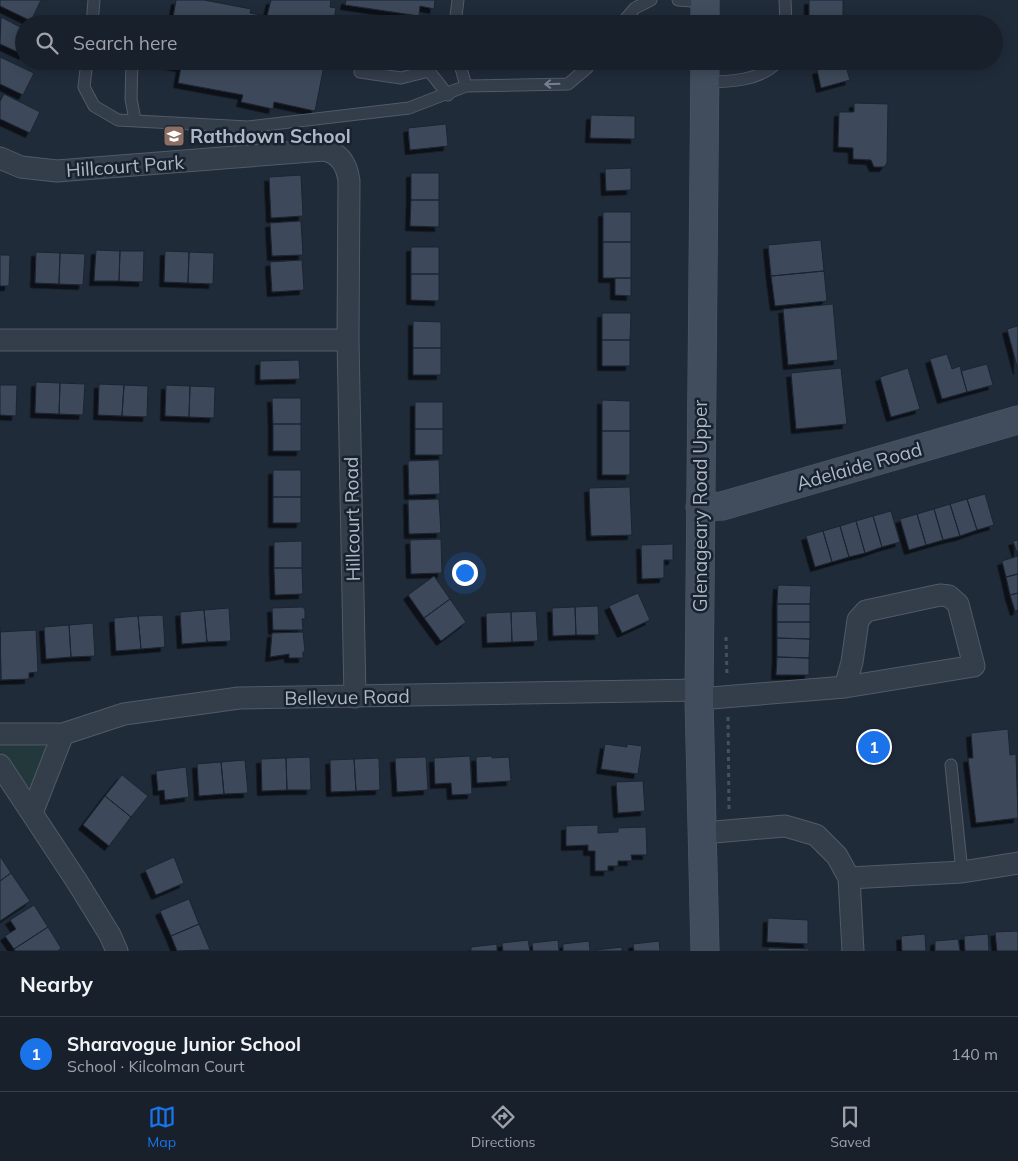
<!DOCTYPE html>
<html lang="en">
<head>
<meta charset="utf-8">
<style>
	body { margin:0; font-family:Mulish,sans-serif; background:#212834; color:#f1f3f6 }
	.you { position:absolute; left:464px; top:572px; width:18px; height:18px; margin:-12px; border:4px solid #fff; border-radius:50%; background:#1a73e8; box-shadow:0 0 0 8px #1a73e833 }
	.badge { display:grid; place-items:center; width:32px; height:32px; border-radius:50%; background:#1a73e8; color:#fff; font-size:16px; font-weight:700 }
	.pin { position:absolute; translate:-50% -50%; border:2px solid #fff; box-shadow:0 1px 5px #0006 }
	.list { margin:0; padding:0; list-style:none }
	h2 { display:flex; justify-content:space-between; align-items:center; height:65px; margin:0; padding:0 20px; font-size:21px }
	h2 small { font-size:16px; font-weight:400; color:#9fa3a9 }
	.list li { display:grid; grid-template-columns:32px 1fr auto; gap:15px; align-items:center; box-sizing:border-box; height:75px; padding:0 20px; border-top:1px solid #363e48 }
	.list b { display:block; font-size:19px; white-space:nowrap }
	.list p { margin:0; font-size:16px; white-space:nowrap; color:#9fa3a9 }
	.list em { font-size:16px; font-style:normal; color:#9fa3a9 }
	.icon { flex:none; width:28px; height:28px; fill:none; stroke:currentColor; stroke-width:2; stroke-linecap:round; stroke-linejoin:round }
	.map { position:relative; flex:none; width:1018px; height:951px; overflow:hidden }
	.search { position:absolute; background:#18202c; box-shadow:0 2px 12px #0003; left:15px; right:15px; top:15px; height:55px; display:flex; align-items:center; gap:12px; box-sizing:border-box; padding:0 18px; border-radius:28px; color:#9fa3a9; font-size:19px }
	.sheet { height:140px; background:#18202c }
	nav { display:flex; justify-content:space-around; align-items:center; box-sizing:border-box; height:70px; border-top:1px solid #363e48; background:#18202c; font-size:14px; color:#9fa3a9 }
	nav a { display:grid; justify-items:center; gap:2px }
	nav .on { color:#1a73e8 }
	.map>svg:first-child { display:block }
	.green { fill:#22383b }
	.building { fill:#3c495a; stroke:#1b2431; filter:url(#shadow) }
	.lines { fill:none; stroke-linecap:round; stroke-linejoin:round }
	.lane-casing { stroke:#515a68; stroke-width:13 }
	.street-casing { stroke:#515a68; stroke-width:23 }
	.secondary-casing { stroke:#515a68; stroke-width:29 }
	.path { stroke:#405558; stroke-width:3; stroke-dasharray:4 4; stroke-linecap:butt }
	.lane { stroke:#343d4a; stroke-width:11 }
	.street { stroke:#343d4a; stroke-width:21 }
	.secondary { stroke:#414c5d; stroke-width:28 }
	.oneway { stroke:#77808f }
	.labels { text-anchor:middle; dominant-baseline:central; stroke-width:5; stroke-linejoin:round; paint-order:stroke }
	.poi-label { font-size:19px; font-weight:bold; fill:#aeb7c7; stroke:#19222f; text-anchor:start }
	.street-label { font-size:19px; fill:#aeb7c7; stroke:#19222f }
</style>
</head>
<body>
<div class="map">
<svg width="1018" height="951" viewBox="0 0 1018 951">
	<defs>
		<filter id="shadow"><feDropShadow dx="-4.5" dy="4.5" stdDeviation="0" flood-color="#0009"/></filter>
	</defs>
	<rect width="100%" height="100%" fill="#202b3a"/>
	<path class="green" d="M0,743L48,746L33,786L30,787C19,778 14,763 0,752Z"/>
	<path class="building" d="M0,0H41L31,21L0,6Z
		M176,0H204L251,9L250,13L267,16L271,0H331L330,7L336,8L333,24H172Z
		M346,0H435L434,9L420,6L419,16L345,5Z
		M809,0H843V24H809Z
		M1,17L24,29V55L0,44Z
		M0,57L34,73L23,95L0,84Z
		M164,61H325L315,111L274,102L273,109L241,102L243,95L178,83L181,67L164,64Z
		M845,63L850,80L821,88L817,70Z
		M4,94L40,112L30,133L0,119V101Z
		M854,103L888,104L887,163L884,167H874L871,160L853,159V148L838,147L839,112H854Z
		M591,115L635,116V139L590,138Z
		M446,124L448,146L410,150L408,128Z
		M631,168V190L606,191L605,169Z
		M411,173H439V200H411Z
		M301,175L303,216L271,218L269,177Z
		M411,200H439V227L410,226Z
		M603,212H631V242H603Z
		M301,221L303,255L272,256L270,223Z
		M821,240L824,271L771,276L768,245Z
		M603,242H631V278H603Z
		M411,247H439V274H411Z
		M96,250L120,251L119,281H94Z
		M120,251H144L143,282L119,281Z
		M165,251L189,252L188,283L164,282Z
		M36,252L60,253L59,284L35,283Z
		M189,252L214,253L213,284L188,283Z
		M60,253L85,254L83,285L59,284Z
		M0,255H10L9,286H0Z
		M302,260L304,290L272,292L270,262Z
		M824,271L827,301L775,306L771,276Z
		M411,274H439V301L411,300Z
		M615,278H631V296L615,295Z
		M833,304L838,360L788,365L783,309Z
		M602,313H631L630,340H602Z
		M413,321L441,322V348H413Z
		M1018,326V370L1007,329Z
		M602,340H630V366H602Z
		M413,348H441V375H413Z
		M947,354L952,369L960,366L967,392L942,399L930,359Z
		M299,360L300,379L260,380V361Z
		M987,364L993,385L967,392L961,371Z
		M841,368L847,424L796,429L791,373Z
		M908,368L920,409L891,417L880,377Z
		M36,382L60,383L59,414L35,413Z
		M60,383L85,384L83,415L59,414Z
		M99,384L124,385L122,416L98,415Z
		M0,385H17L16,416L0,415Z
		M124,385L148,386L147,417L122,416Z
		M166,385L190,386L189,417L165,416Z
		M190,386L215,387L214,418L189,417Z
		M272,398H301V424H273Z
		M602,400L630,401V431H602Z
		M415,402H443V429H415Z
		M273,424H301V451H273Z
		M415,429H443V455H415Z
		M602,431H630V475H602Z
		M439,460L440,494L409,495L408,461Z
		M273,470H301V497H273Z
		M630,487L632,535L591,536L589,488Z
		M985,494L994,525L977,530L967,499Z
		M273,497H301V523H273Z
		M439,499L441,533L409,534L408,500Z
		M967,499L977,530L960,536L950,504Z
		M950,504L960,536L943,540L934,509Z
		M934,509L943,540L926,545L917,514Z
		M891,511L900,542L882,547L873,516Z
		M917,514L926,545L909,550L900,519Z
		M873,516L882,547L865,553L856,521Z
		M856,521L865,553L849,557L840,526Z
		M840,526L849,557L832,562L823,531Z
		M823,531L832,562L815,567L806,536Z
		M441,539L442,573L411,574L410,540Z
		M1018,540V574L1006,577L1002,561L1018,556L1013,541Z
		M302,541V568H274V542Z
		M673,544V560H664V578L642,579L641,545Z
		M274,568H302L303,594L275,595Z
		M1018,574V593L1010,595L1006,577Z
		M434,576L450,599L424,618L408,595Z
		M778,585L811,586L810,604H777Z
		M638,593L650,620L622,633L609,606Z
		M1018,593V610L1015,611L1010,595Z
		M450,599L466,622L441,641L424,618Z
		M777,604H810V622H777Z
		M598,606L599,635H576L575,607Z
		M302,607L305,609V619H302L303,630H273L272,608Z
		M575,607L576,635L553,636L552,608Z
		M229,608L231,641L207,642L204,610Z
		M204,610L207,642L182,644L180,612Z
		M536,611L538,641L512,642L511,612Z
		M511,612L512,642L487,643L486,613Z
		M163,615L165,647L141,649L138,616Z
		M138,616L141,649L116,651L114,618Z
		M777,622H810V639L777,638Z
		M93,623L95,656L71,657L69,625Z
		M69,625L71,657L46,659L44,627Z
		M0,627L1,680H0Z
		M36,630L38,672L29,673V679L1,680L0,632Z
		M303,632L305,652H303V658H289V654L270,657L272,633Z
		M777,638L810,639L809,658L777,657Z
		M777,657L809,658V675H776Z
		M1008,729L1010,755L1016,754L1018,818L976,823L968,758H973L971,733Z
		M605,744L627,747V744L642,746L638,774L601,769Z
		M470,756L472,794L452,795L451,783L435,784L434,758Z
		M492,756V758L509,757L511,781L477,783L476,757Z
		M310,757L311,790H287L286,758Z
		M426,757L428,790L397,792L395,758Z
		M286,758L287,790L262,791L261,759Z
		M379,758L380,790L356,791L354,759Z
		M354,759L356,791L331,792L330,760Z
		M245,760L248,793L224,794L221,762Z
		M221,762L224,794L199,796L197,764Z
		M186,767L189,797L165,800L164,790L158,791L156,771Z
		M122,775L148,796L131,817L105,796Z
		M643,781L645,811L618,813L616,782Z
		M105,796L131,817L109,846L83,825Z
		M598,825V833L618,832V828L646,827L647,855H631L632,861H618V866H608V871H595V851H588V845L566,846V826Z
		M0,856L11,873L0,881Z
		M174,857L184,883L156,895L145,870Z
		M11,873L30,901L0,921V881Z
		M189,899L199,924L171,936L160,911Z
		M34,905L48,927L14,949L5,936L16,929L10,920Z
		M768,918L808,920V944L767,942Z
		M199,924L210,950L177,951L171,936Z
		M48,927L61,948L58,951H15L14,949Z
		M1018,931V951H997L995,932Z
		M925,934L926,951H902L901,936Z
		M988,934L989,951H965L964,936Z
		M958,939L960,951H935V941Z
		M528,940L530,951H503L502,943Z
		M558,940L559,951H533L532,943Z
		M589,941L590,951H563V944Z
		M659,941L660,951H634L633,944Z
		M497,944V951H471V947Z
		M622,947V951H596V950Z
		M768,948L809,949V951H768Z"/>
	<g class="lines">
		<g class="lane-casing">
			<path id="lane" d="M678,0L705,2
				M785,0L786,24
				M92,24L94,0
				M455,24L458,0
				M621,24L635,8L651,0
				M87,61L84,87L94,106L118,120L248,127L409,108L466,86L568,84L587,68L591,61
				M132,61L131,99L135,120
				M427,61L429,71L448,95
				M459,61L466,86
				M360,72L401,78L429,71
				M705,82C728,82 762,81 778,61
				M951,765L962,872"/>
		</g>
		<g class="street-casing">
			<path id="street" d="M0,158L21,167L57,171L324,150C340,153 347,165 349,181L348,340L355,697
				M0,340H348
				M699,699L845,687L852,662L858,620L866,611L940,595L949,596L958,604L974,666L845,687
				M0,734H63L124,714L239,698L699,690
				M0,765L76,880L110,935L117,951
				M32,813L63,734
				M703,833L785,826L816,835L837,856L849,878L853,951
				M849,878L962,872L1018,863"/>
		</g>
		<g class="secondary-casing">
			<path id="secondary" d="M705,24V0
				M705,61L699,699L705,951
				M700,507L722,506L1018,420"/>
		</g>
		<path class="path" d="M726,637L727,676
			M728,717L729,810"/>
		<use href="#lane" class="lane"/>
		<use href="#street" class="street"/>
		<use href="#secondary" class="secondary"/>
	</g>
	<defs><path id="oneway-shaft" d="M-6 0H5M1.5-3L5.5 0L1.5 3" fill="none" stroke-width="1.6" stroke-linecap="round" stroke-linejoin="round" transform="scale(1.25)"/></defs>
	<use class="oneway" href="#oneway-shaft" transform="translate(552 84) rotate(178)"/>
	<defs>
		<g id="school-square" transform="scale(1.125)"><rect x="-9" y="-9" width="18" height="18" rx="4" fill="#8d6e63" stroke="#19222f"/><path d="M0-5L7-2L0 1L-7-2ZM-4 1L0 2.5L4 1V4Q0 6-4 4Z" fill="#fff"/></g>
	</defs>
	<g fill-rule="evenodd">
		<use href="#school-square" x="174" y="136"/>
	</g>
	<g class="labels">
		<g class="poi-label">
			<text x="190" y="136">Rathdown School</text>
		</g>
		<g class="street-label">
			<text transform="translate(125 166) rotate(-4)">Hillcourt Park</text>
			<text transform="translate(859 466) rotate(-16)">Adelaide Road</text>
			<text transform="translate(700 506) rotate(-90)">Glenageary Road Upper</text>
			<text transform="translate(352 519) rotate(-91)">Hillcourt Road</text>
			<text transform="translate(347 697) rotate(-1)">Bellevue Road</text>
		</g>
	</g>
</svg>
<div class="you"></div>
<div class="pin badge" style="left:874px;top:747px">1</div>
<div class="search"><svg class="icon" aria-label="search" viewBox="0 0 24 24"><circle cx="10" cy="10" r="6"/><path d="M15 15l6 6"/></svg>Search here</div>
</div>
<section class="sheet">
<h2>Nearby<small></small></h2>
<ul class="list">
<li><span class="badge">1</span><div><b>Sharavogue Junior School</b><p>School · Kilcolman Court</p></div><em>140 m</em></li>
</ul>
</section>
<nav>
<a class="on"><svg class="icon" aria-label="map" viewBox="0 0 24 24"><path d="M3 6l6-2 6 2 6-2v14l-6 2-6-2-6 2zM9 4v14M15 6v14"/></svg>Map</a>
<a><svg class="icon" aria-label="directions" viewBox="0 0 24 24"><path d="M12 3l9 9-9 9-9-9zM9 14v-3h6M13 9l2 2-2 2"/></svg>Directions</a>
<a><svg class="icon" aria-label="saved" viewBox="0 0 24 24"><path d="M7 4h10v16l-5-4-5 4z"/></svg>Saved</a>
</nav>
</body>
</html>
